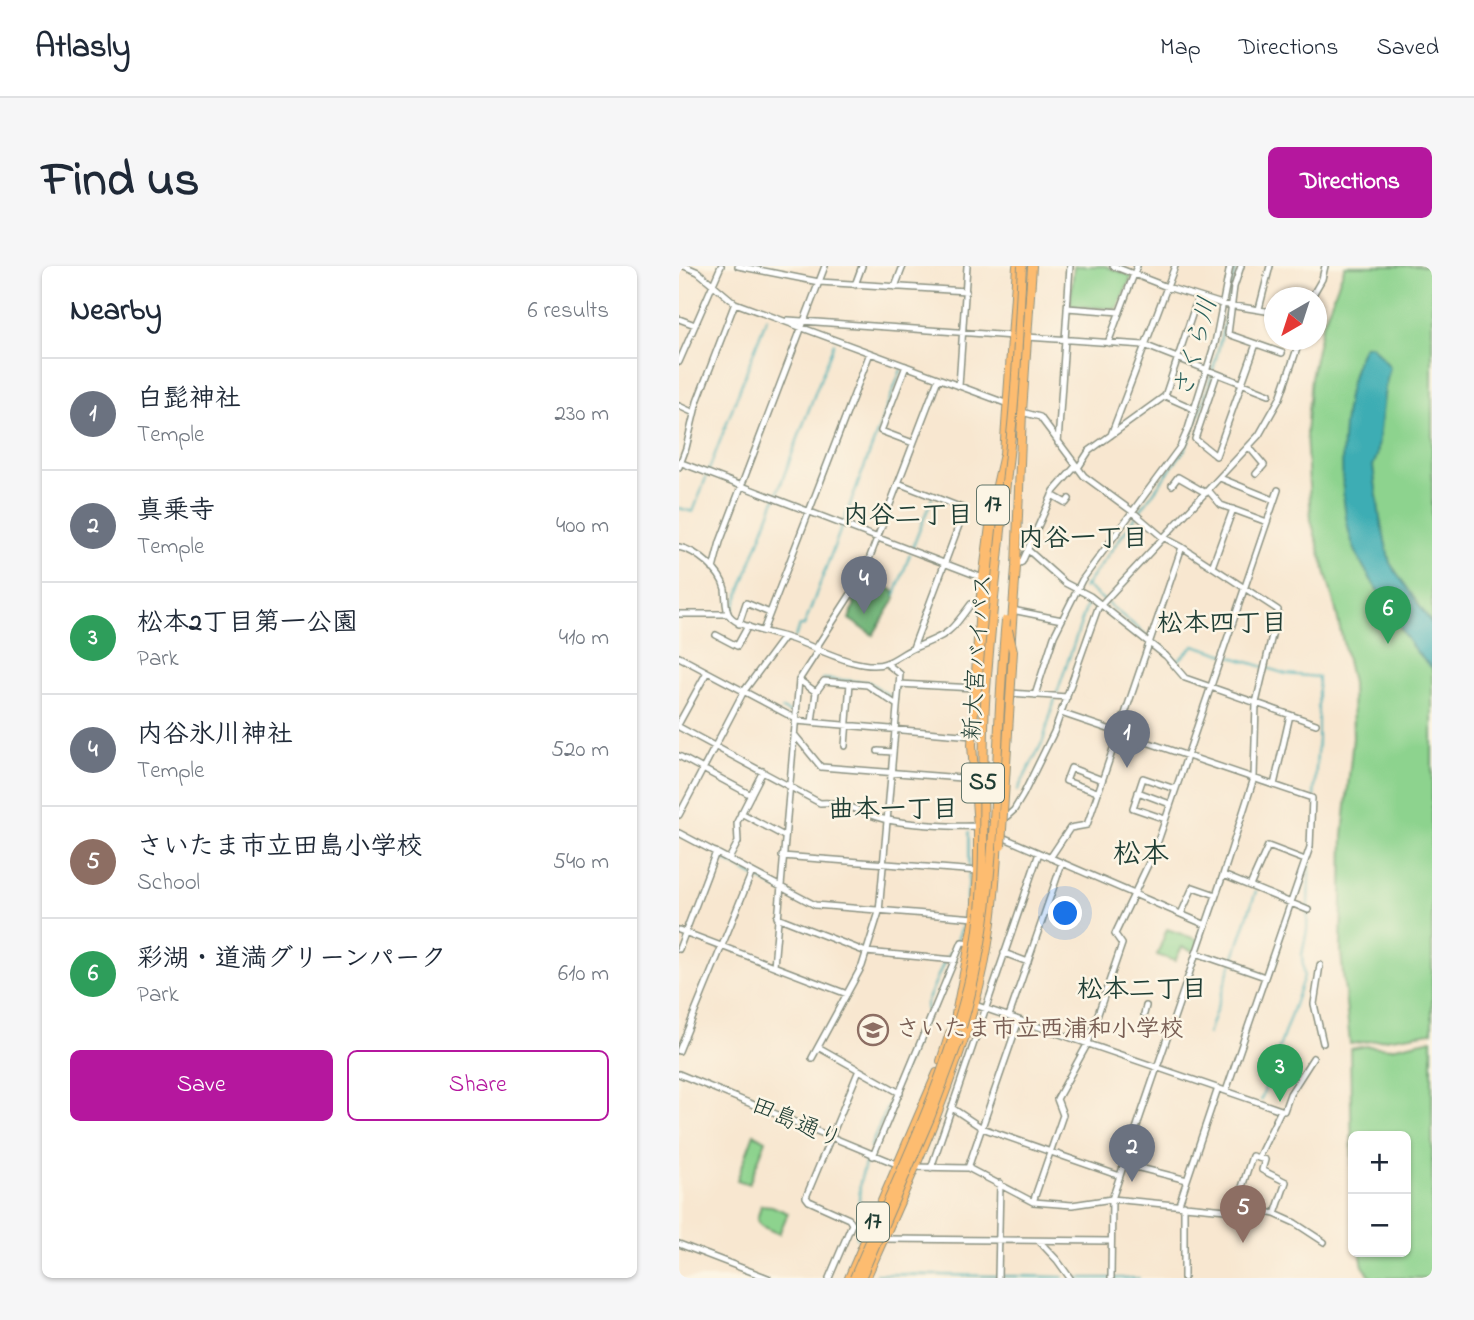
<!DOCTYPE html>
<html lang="en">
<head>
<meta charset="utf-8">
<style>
	body { margin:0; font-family:"Indie Flower","Klee One",sans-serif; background:#f6f6f7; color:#1f2937 }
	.controls { position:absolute; right:21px; bottom:21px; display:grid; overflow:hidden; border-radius:10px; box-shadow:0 2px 5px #0004 }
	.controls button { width:63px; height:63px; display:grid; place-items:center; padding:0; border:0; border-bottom:2px solid #e0e1e3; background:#fff; color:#1f2937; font:35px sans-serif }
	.compass { position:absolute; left:585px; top:21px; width:63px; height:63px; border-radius:50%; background:#fff; box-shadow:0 2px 5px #0004; rotate:219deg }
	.you { position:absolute; left:387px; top:648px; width:24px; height:24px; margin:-18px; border:5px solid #fff; border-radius:50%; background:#1a73e8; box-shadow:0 0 0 10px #1a73e833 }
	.badge { display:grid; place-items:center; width:46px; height:46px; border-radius:50%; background:#b5179e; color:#fff; font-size:23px; font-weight:700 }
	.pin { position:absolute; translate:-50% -58px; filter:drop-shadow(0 2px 4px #0008) }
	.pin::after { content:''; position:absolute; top:37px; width:24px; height:21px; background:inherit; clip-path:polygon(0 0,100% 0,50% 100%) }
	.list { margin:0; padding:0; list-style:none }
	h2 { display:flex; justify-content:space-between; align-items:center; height:91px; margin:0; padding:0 28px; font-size:30px }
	h2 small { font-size:23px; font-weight:400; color:#747a83 }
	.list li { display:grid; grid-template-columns:46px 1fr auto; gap:21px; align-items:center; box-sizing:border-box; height:112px; padding:0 28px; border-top:2px solid #e0e1e3 }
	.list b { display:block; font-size:26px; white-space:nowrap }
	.list p { margin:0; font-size:23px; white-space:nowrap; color:#747a83 }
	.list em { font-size:23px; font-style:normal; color:#747a83 }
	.actions { display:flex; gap:14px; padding:21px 28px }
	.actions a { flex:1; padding:16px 0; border:2px solid #b5179e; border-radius:10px; text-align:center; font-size:24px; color:#b5179e }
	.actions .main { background:#b5179e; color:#fff }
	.map { position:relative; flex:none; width:753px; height:1012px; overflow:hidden; border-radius:10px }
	header { display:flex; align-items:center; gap:42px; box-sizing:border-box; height:98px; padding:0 35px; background:#fff; border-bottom:2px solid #e0e1e3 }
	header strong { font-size:33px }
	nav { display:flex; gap:38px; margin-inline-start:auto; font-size:24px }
	.intro { display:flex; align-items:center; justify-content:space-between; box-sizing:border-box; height:168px; padding:0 42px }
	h1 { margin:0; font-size:49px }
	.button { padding:18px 32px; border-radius:10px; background:#b5179e; color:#fff; font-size:24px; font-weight:700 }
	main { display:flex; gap:42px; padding:0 42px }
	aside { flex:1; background:#fff; border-radius:10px; box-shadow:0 2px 5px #0004 }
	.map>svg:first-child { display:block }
	.green { fill:#8dd38e; stroke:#568861; stroke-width:2 }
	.forest { fill:#72b579; stroke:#487956; stroke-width:2 }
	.water { fill:#3cadb4; stroke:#2e7574; stroke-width:2 }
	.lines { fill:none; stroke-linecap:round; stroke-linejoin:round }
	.stream { stroke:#3cadb4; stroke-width:2 }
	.minor-casing { stroke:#8c9282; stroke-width:8 }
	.highway-casing { stroke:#8c9282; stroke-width:10 }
	.minor { stroke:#fff; stroke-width:5 }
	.highway { stroke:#fdbc70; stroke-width:8 }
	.highway-bridge-casing { stroke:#8c9282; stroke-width:10; stroke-linecap:butt }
	.highway-bridge { stroke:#fdbc70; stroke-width:8 }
	.labels { text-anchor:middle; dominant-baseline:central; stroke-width:5; stroke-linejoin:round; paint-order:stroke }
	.shield { fill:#fcf5e5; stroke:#617469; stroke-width:2 }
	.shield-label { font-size:23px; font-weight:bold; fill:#1f3d34 }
	.street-label { font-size:24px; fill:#1f3d34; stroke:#fcf5e5 }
	.education-label { font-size:24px; font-weight:bold; fill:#785e54; stroke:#fcf5e5; text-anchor:start }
	.water-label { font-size:26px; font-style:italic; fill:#285f5a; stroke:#fcf5e5 }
	.neighbourhood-label { font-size:26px; font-weight:bold; fill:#1f3d34; stroke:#fcf5e5 }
	.quarter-label { font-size:28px; font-weight:bold; fill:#1f3d34; stroke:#fcf5e5 }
</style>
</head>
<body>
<header>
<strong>Atlasly</strong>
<nav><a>Map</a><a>Directions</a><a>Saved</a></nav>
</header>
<div class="intro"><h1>Find us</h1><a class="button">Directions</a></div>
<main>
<aside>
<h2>Nearby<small>6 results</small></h2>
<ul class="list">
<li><span class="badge" style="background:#6b7280">1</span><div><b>白髭神社</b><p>Temple</p></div><em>230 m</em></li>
<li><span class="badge" style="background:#6b7280">2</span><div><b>真乗寺</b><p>Temple</p></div><em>400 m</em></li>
<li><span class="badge" style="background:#2e9e5b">3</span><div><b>松本2丁目第一公園</b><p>Park</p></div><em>410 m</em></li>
<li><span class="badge" style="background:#6b7280">4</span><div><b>内谷氷川神社</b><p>Temple</p></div><em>520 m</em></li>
<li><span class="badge" style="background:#8d6e63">5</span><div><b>さいたま市立田島小学校</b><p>School</p></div><em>540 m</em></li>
<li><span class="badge" style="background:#2e9e5b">6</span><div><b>彩湖・道満グリーンパーク</b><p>Park</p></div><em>610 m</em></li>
</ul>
<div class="actions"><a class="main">Save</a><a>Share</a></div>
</aside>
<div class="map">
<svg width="753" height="1012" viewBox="0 0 753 1012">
	<rect width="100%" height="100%" fill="#fcf5e5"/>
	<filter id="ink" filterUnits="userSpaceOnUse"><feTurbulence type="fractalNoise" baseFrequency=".0143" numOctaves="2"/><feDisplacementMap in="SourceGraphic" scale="14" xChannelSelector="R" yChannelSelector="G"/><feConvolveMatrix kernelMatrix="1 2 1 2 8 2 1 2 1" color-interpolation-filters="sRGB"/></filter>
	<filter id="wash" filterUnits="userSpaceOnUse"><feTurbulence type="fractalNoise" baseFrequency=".00686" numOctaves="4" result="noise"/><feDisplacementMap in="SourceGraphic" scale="28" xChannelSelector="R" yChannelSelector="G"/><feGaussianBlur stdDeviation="1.57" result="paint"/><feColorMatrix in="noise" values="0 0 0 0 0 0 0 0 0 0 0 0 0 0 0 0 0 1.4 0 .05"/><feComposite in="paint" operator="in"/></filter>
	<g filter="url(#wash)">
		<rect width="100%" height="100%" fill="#f8e7d0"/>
		<path class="green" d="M395,0H426L453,10L438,43L391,40Z
			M666,0H753V766L671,778L662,686L664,569L674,472L673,417L656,340L632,254L627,167L632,111L643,60Z
			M488,663L520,674L516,686L503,681L496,695L478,689Z
			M753,773V1012H693L684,1000L681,986H727V870H674V954L671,783L687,780L712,782Z
			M75,868L87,874L70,918L58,914Z
			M82,939L93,940L109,947L100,968L82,960L78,954Z"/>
		<path class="forest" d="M186,310L215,325L216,333L194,369L170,353L176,337L171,333Z"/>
		<path class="water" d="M692,79L711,101L706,122L698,190L694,200L701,252L711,297L753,358V402C732,382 723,368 712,341L708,340C696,319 679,296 672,273C657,224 661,125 685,80Z"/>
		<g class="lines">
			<path class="stream" d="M549,37L557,0
				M0,242L14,246L88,51
				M233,283L253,232
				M406,319L499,395L515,379L607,408L639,411V473L635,531
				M405,322L506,183C526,139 539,90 548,42
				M216,329L231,288
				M53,347L155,77
				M116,371L121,360H125L222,104
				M144,413L190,416L214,432L218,419
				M258,423L285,425
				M378,427L409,336
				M103,443L114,448
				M338,525L364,475L376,433
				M38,590L99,623
				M290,601V566
				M268,691C287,666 288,637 290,607
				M529,768L577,625
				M582,834L625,710L623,689L628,664L631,589
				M191,882L248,748L247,738L265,696
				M178,972L181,916L187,894
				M197,1008L317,1010
				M322,1010L384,1011
				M398,1012H460"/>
		</g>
	</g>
	<g filter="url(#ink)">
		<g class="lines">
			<g class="minor-casing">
				<path id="minor" d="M5,0L19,6L56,37L329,138
					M59,0L140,16L287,25
					M434,0L488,21L543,38L593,46
					M562,0L555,21L549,68L603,87
					M176,19L183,0
					M216,21L224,0
					M632,32L643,13L646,0
					M388,42L441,46
					M580,43L591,0
					M0,53L16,59
					M109,54L334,70
					M348,71L465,79L590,128
					M429,77L458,0
					M0,96L42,0
					M227,100L202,165L234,177
					M280,120L288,0
					M486,130L515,143
					M0,140L15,147
					M343,146L361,151L405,210L454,246L482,270L503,281L599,344L577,437L575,512L544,609L433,933L432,1012
					M432,169L496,0
					M379,177L391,0
					M570,181L585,199L577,208
					M536,189L516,173L538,108
					M537,190L577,78
					M0,196L304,312
					M0,201L7,182L18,136L56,37
					M399,202L410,185L486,130L519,31
					M541,212L595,234
					M219,217L286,243L234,382
					M493,219L499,211L527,227
					M529,224L542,239L588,256
					M373,229L387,237L390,233
					M0,281C18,285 42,305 46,323C47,330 46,343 50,349C59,362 94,367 109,372C134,379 181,407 207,397C216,394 225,386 235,382C270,368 270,368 292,338L301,337
					M349,284L386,317L411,330L487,390L506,412L637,458
					M337,299L343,296L375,225L397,200
					M533,301L554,243
					M34,303L41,276L146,0
					M333,344L383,354
					M0,348H49
					M60,358L67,337L91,347
					M84,365L191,87
					M37,369L58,380L69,360
					M137,382L184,309L259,113
					M0,391L117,453
					M120,414L137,426
					M220,418L296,422
					M331,427L388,431
					M356,429L375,370L403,314L501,181L509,163L536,77L551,0
					M382,447L633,532L631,581L547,825
					M117,455L294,470
					M133,456L137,426L145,415L188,419L218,439
					M0,457L28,406
					M0,461L141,537C165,534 186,550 209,554C236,559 291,563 317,558
					M115,468L142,501L295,513
					M166,480L171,417
					M199,485L214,486
					M0,490L72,529
					M595,519L611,449
					M418,526L387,515L392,502L423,514
					M459,526L491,538
					M62,547L105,570
					M0,549L65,425L105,371
					M325,553L335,544L344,529L375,466L419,342L580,169L601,132L621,74
					M486,553L454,542L464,512L496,523
					M0,567L136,639L296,652
					M321,570L527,659
					M103,590L299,605
					M371,592L391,562L408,559L503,281
					M50,593L59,576L58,556L84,505
					M544,609L629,644
					M571,620L589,580L626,594
					M502,648L514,621L537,629
					M98,651L187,686L276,694
					M0,664L168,728
					M0,683L37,586
					M325,687L349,696
					M517,687L586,711
					M641,699L635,738L644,777
					M95,700L120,414L140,383
					M296,739L605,845L611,828L634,792
					M465,748L467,740
					M330,750L383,597
					M139,781L221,827
					M0,785L73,606
					M133,792L183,700L200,646L221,408L207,397
					M0,808L220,899
					M273,842L303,862L441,910
					M194,890L283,676L293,677
					M579,892L602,844
					M445,898L508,914
					M233,901L289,902L354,936L393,939L433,933L547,944L568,942L596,948L616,957L645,976
					M252,902L360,587
					M289,902L340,754
					M354,936L384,849L378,833L409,777L443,678L436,668L476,584L599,224
					M500,938L539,822
					M556,943L573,890L586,894L583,904L607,916L596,948
					M205,973L432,975
					M360,975L378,994L391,1012
					M0,978L89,1012
					M150,1012L173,958L170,953L130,935L127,931L180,804
					M319,1012L321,917
					M505,1012V939"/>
			</g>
			<g class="highway-casing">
				<path id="highway" d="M301,436C305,375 308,313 320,254
					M327,441L337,301L343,146L353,0
					M277,748L296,652L299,605V561L293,479L301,337L314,237L325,188L338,0
					M262,795L271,767
					M170,1012L258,807
					M187,1012C227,923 268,834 295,740C311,686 316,629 319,572"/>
			</g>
			<use href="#minor" class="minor"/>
			<use href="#highway" class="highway"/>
			<g class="highway-bridge-casing">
				<path id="highway-bridge" d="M322,580L334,385L329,364
					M283,761C322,630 314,490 327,354
					M175,1012C218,912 268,813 292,706C311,618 301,527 306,437C312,347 323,258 332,169C338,113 340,56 343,0
					M182,1012L251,852L280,774"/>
			</g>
			<use href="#highway-bridge" class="highway-bridge"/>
		</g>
	</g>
	<defs>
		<g id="school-ring" transform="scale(1.575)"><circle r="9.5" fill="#fcf5e5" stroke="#8d6e63" stroke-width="1.5"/><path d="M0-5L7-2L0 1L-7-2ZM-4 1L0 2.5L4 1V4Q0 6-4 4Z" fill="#8d6e63"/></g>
	</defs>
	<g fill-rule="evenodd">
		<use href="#school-ring" x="194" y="764"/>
	</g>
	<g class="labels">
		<g class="shield">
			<rect x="298" y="219.5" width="32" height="39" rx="5"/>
			<rect x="283" y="497.5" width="42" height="39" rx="5"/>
			<rect x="178" y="936.5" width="32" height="39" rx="5"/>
		</g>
		<g class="shield-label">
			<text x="314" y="239">17</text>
			<text x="304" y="517">S5</text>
			<text x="194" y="956">17</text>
		</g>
		<g class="street-label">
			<text transform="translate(300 391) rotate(-86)">新大宮バイパス</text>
			<text transform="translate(117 858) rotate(23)">田島通り</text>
		</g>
		<g class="education-label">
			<text x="217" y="764">さいたま市立西浦和小学校</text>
		</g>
		<g class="water-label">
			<text transform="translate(518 82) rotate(-75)">さくら川</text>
		</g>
		<g class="neighbourhood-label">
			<text x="229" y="251">内谷二丁目</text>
			<text x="404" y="274">内谷一丁目</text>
			<text x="543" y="359">松本四丁目</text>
			<text x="214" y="545">曲本一丁目</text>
			<text x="463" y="725">松本二丁目</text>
		</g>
		<g class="quarter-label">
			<text x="462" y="589">松本</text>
		</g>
	</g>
</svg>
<div class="controls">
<button>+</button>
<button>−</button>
</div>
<svg class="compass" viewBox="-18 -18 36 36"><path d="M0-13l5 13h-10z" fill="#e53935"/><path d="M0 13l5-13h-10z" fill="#747a83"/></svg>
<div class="you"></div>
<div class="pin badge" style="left:448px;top:502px;background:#6b7280">1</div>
<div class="pin badge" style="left:453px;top:916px;background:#6b7280">2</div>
<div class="pin badge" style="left:601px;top:836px;background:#2e9e5b">3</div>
<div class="pin badge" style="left:185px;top:348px;background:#6b7280">4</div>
<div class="pin badge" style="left:564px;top:977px;background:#8d6e63">5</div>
<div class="pin badge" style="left:709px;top:378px;background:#2e9e5b">6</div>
</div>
</main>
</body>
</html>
